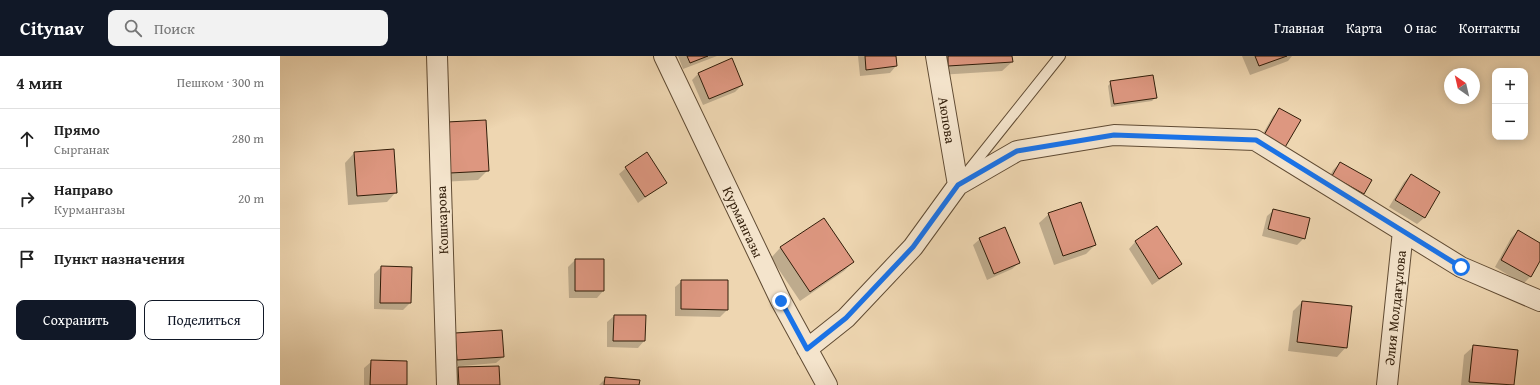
<!DOCTYPE html>
<html lang="ru">
<head>
<meta charset="utf-8">
<style>
	body { margin:0; font-family:"Gentium Book Plus",serif; background:#f2f2f2; color:#222 }
	.controls { position:absolute; right:12px; top:12px; display:grid; overflow:hidden; border-radius:8px; box-shadow:0 2px 10px #0003 }
	.controls button { width:36px; height:36px; display:grid; place-items:center; padding:0; border:0; border-bottom:1px solid #e0e0e0; background:#fff; color:#222; font:20px sans-serif }
	.compass { position:absolute; left:1164px; top:12px; width:36px; height:36px; border-radius:50%; background:#fff; box-shadow:0 2px 10px #0003; rotate:326deg }
	.stop { position:absolute; width:12px; height:12px; margin:-9px; border:3px solid #1a73e8; border-radius:50%; background:#fff }
	.stop.end { background:#1a73e8; border-color:#fff; box-shadow:0 1px 4px #0008 }
	.list { margin:0; padding:0; list-style:none }
	h2 { display:flex; justify-content:space-between; align-items:center; height:52px; margin:0; padding:0 16px; font-size:17px }
	h2 small { font-size:13px; font-weight:400; color:#767676 }
	.list li { display:grid; grid-template-columns:26px 1fr auto; gap:12px; align-items:center; box-sizing:border-box; height:60px; padding:0 16px; border-top:1px solid #e0e0e0 }
	.list b { display:block; font-size:15px; white-space:nowrap }
	.list p { margin:0; font-size:13px; white-space:nowrap; color:#767676 }
	.list em { font-size:13px; font-style:normal; color:#767676 }
	.actions { display:flex; gap:8px; padding:12px 16px }
	.actions a { flex:1; padding:9px 0; border:1px solid #111827; border-radius:8px; text-align:center; font-size:14px; color:#111827 }
	.actions .main { background:#111827; color:#fff }
	.icon { flex:none; width:22px; height:22px; fill:none; stroke:currentColor; stroke-width:2; stroke-linecap:round; stroke-linejoin:round }
	.map { position:relative; flex:none; width:1260px; height:329px; overflow:hidden }
	header { display:flex; align-items:center; gap:24px; box-sizing:border-box; height:56px; padding:0 20px; background:#111827; color:#fff }
	header strong { font-size:19px }
	nav { display:flex; gap:22px; margin-inline-start:auto; font-size:14px }
	.search { width:280px; height:36px; background:#f2f2f2; display:flex; align-items:center; gap:10px; box-sizing:border-box; padding:0 14px; border-radius:8px; color:#767676; font-size:15px }
	main { display:flex }
	aside { flex:1; background:#fff }
	.map>svg:first-child { display:block }
	.shadow { fill:#0003 }
	.building { fill:#dd9780; stroke:#311d09 }
	.lines { fill:none; stroke-linecap:round; stroke-linejoin:round }
	.lane-casing { stroke:#604b33; stroke-width:12 }
	.street-casing { stroke:#604b33; stroke-width:22 }
	.lane { stroke:#f4e4cc; stroke-width:10 }
	.street { stroke:#f4e4cc; stroke-width:20 }
	.route { stroke:#1a73e8; stroke-width:5 }
	.labels { text-anchor:middle; dominant-baseline:central; stroke-width:3; stroke-linejoin:round; paint-order:stroke }
	.street-label { font-size:14px; fill:#311d09; stroke:#f4e4cc }
</style>
</head>
<body>
<header>
<strong>Citynav</strong>
<div class="search"><svg class="icon" aria-label="search" viewBox="0 0 24 24"><circle cx="10" cy="10" r="6"/><path d="M15 15l6 6"/></svg>Поиск</div>
<nav><a>Главная</a><a>Карта</a><a>О нас</a><a>Контакты</a></nav>
</header>
<main>
<aside>
<h2>4 мин<small>Пешком · 300 m</small></h2>
<ul class="list">
<li><svg class="icon" aria-label="ahead" viewBox="0 0 24 24"><path d="M12 20V5M6 11l6-6 6 6"/></svg><div><b>Прямо</b><p>Сырганак</p></div><em>280 m</em></li>
<li><svg class="icon" aria-label="right" viewBox="0 0 24 24"><path d="M7 20v-9h11M14 6l5 5-5 5"/></svg><div><b>Направо</b><p>Курмангазы</p></div><em>20 m</em></li>
<li><svg class="icon" aria-label="arrive" viewBox="0 0 24 24"><path d="M6 21V4h12l-3 4 3 4H6"/></svg><div><b>Пункт назначения</b></div></li>
</ul>
<div class="actions"><a class="main">Сохранить</a><a>Поделиться</a></div>
</aside>
<div class="map">
<svg width="1260" height="329" viewBox="0 0 1260 329">
	<rect width="100%" height="100%" fill="#eed6b1"/>
	<filter id="stains"><feTurbulence type="fractalNoise" baseFrequency=".005" numOctaves="4"/><feColorMatrix values="0 0 0 0 .2 0 0 0 0 .09 0 0 0 0 .02 0 0 0 .5 -.17"/></filter>
	<radialGradient id="worn" r=".72"><stop offset=".6" stop-color="#630" stop-opacity="0"/><stop offset="1" stop-color="#630" stop-opacity=".3"/></radialGradient>
	<path class="shadow" d="M398,0H437L403,13Z
		M578,0H615L616,10L610,17L580,20Z
		M658,0H731L732,6L722,15L659,19Z
		M962,0H1012L1008,5L970,19Z
		M419,17L462,29L455,36L423,49L412,24Z
		M831,26L876,41L872,45L831,51L828,30Z
		M1000,53L1020,65L977,88L993,60Z
		M158,76L208,114L198,124L161,126Z
		M74,97L116,136L107,146L68,149L65,107Z
		M1060,107L1091,124L1083,138L1076,144L1046,127L1053,114Z
		M346,112L386,126L358,147L339,118Z
		M1131,119L1159,137L1144,162L1137,168L1109,151L1124,126Z
		M994,154L1024,182L1017,189L982,180L987,160Z
		M769,158L815,189L806,198L774,209L759,167Z
		M544,163L573,206L564,215L520,245L491,202L500,192Z
		M877,172L901,208L894,214L872,229L849,193L855,186Z
		M1238,175L1260,188V203L1250,221L1243,228L1215,211L1231,182Z
		M700,183L739,207L732,213L707,224L693,189Z
		M295,204L323,235L317,242H289L288,211Z
		M101,211L130,247L123,254L94,253V218Z
		M402,225L447,254L440,261L395,260V231Z
		M1022,246L1066,291L1057,301L1008,295L1013,255Z
		M334,260H365L364,285L358,292L327,291V266Z
		M221,275L223,301L216,307L170,311L169,285Z
		M1194,290L1237,295L1233,329H1181L1184,299Z
		M91,306H126V329H84V312Z
		M178,312L219,329H172L171,319Z
		M326,322L358,329H319Z"/>
	<path class="building" d="M407,0H428L410,7Z
		M585,0H616L617,10L586,14Z
		M668,0H732L733,6L668,10Z
		M975,0H1007L979,10Z
		M452,2L463,29L429,43L418,17Z
		M873,19L877,42L834,48L830,25Z
		M999,52L1021,64L1004,93L983,81Z
		M206,64L209,115L170,117L167,66Z
		M114,93L117,137L77,140L74,96Z
		M367,96L387,127L365,141L345,111Z
		M1060,106L1092,124L1084,138L1052,120Z
		M1131,118L1160,136L1145,162L1115,144Z
		M801,146L816,189L783,200L768,157Z
		M993,153L1030,162L1025,183L988,173Z
		M544,162L574,206L530,236L500,191Z
		M877,170L902,208L879,223L855,185Z
		M725,171L740,207L714,218L699,182Z
		M1238,174L1260,187V205L1251,221L1221,204Z
		M295,203H324V235H295Z
		M101,210L132,211L131,247H100Z
		M401,224H448V254L401,253Z
		M1022,245L1072,250L1067,292L1017,286Z
		M334,259H366L365,285H333Z
		M222,274L224,301L177,304L175,277Z
		M1193,289L1238,294L1234,329L1189,326Z
		M91,304L127,305V329H90Z
		M219,310L220,329H179L178,311Z
		M325,321L360,324L359,329H324Z"/>
	<g class="lines">
		<g class="lane-casing">
			<path id="lane" d="M685,119L780,0"/>
		</g>
		<g class="street-casing">
			<path id="street" d="M157,0L167,329
				M384,0L501,245L547,329
				M656,0L678,129
				M527,293L566,262L633,191L678,129L737,95L834,79L975,84L1181,211L1260,245
				M1107,329L1123,175"/>
		</g>
		<use href="#lane" class="lane"/>
		<use href="#street" class="street"/>
	</g>
	<g class="lines">
		<path class="route" d="M501,245L527,293L566,262L633,191L678,129L737,95L834,79L976,84L1181,211"/>
	</g>
	<g class="labels">
		<g class="street-label">
			<text transform="translate(667 64) rotate(81)">Аюпова</text>
			<text transform="translate(162 164) rotate(-92)">Кошкарова</text>
			<text transform="translate(463 166) rotate(65)">Курмангазы</text>
			<text transform="translate(1115 252) rotate(-84)">Әлия Молдағұлова</text>
		</g>
	</g>
	<rect width="100%" height="100%" filter="url(#stains)"/>
	<rect width="100%" height="100%" fill="url(#worn)"/>
</svg>
<div class="controls">
<button>+</button>
<button>−</button>
</div>
<svg class="compass" viewBox="-18 -18 36 36"><path d="M0-13l5 13h-10z" fill="#e53935"/><path d="M0 13l5-13h-10z" fill="#767676"/></svg>
<div class="stop" style="left:1181px;top:211px"></div>
<div class="stop end" style="left:501px;top:245px"></div>
</div>
</main>
</body>
</html>
